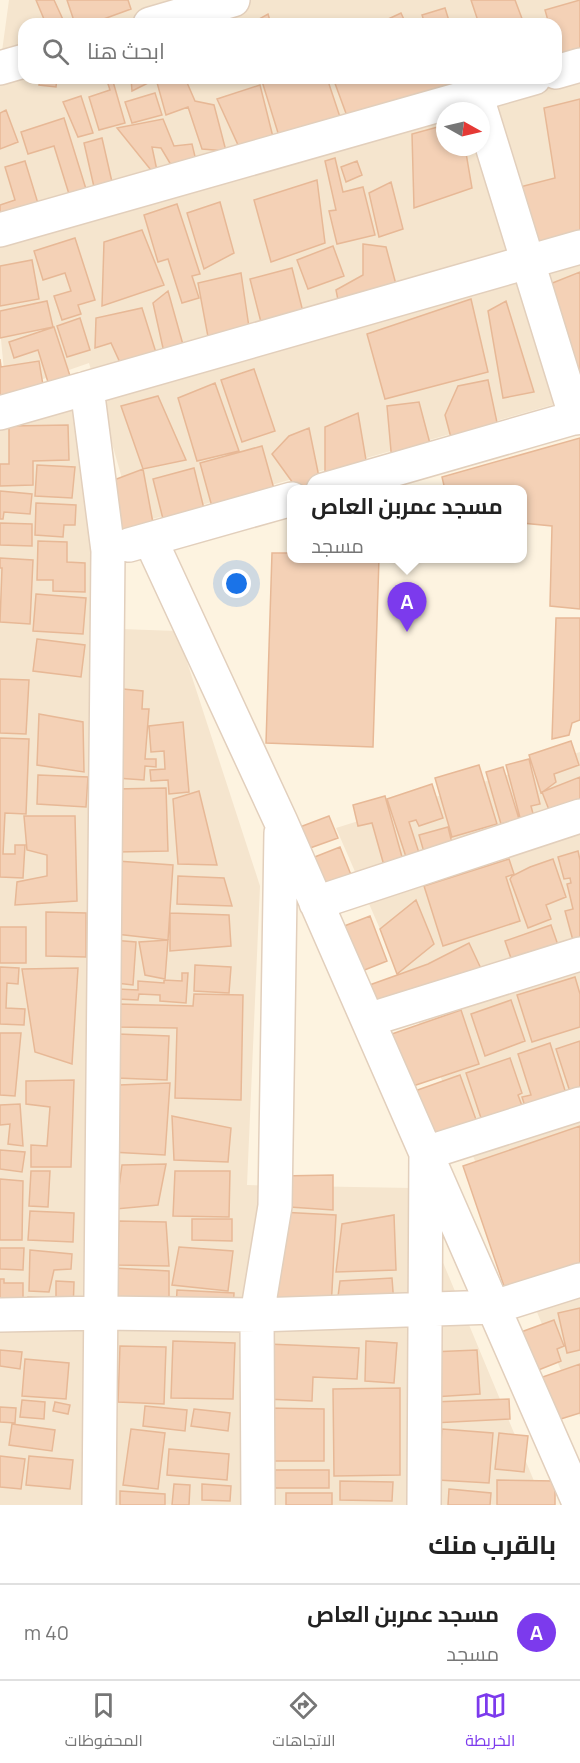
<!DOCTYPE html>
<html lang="ar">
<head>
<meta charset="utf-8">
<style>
	body { margin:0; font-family:Manrope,Cairo,sans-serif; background:#f2f2f2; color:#222; direction:rtl }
	.compass { position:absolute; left:436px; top:102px; width:54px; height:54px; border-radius:50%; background:#fff; box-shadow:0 3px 9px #0003; rotate:98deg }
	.you { position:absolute; left:237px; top:584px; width:21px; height:21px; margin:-15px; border:4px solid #fff; border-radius:50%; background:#1a73e8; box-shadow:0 0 0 9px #1a73e833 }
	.badge { display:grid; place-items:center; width:39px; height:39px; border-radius:50%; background:#7c3aed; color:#fff; font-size:20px; font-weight:700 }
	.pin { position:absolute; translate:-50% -50px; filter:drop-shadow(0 2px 3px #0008) }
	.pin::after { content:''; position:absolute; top:32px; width:21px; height:18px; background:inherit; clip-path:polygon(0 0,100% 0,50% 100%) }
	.popup { position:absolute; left:287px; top:485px; width:240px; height:78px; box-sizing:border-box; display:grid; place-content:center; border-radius:12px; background:#fff; filter:drop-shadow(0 2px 4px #0005); font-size:20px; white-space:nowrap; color:#767676 }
	.popup b { font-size:22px; color:#222 }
	.popup::after { content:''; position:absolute; left:50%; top:100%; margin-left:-12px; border:12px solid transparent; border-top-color:#fff }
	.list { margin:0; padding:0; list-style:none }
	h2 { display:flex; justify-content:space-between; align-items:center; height:78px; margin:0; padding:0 24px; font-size:26px }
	h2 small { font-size:20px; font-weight:400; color:#767676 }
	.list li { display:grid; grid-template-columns:39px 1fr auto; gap:18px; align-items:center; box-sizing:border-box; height:96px; padding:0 24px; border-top:2px solid #e0e0e0 }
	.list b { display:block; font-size:22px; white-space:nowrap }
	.list p { margin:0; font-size:20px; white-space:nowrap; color:#767676 }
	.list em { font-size:20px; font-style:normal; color:#767676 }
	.icon { flex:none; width:33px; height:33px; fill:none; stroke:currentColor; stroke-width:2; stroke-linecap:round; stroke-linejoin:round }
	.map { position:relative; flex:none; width:580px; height:1505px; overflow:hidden; direction:ltr }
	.search { position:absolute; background:#fff; box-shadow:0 3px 9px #0003; left:18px; right:18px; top:18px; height:66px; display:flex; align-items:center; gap:15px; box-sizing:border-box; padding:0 21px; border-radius:18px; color:#767676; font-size:22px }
	.sheet { height:174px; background:#fff }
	nav { display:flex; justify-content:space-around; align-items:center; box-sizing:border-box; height:84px; border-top:2px solid #e0e0e0; background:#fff; font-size:16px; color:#767676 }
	nav a { display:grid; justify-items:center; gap:3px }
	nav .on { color:#7c3aed }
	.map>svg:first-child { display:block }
	.residential { fill:#f5e5ce; fill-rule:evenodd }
	.building { fill:#f4d1b6; stroke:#e7b896; stroke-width:1.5 }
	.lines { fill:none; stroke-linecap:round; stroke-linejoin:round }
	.street-casing { stroke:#e2cfbc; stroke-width:36 }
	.street { stroke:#fff; stroke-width:33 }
</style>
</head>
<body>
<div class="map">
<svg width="580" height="1505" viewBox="0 0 580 1505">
	<rect width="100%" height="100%" fill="#fdf3e0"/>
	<path class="residential" d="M9,0H580V397L135,524L89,363L6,392L0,329V66ZM24,24H556V78H24ZM445,111H481V147H445Z
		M79,405L91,534L92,628L177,631L260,886L247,1185L412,1188L544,1505H0V423Z
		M580,752V1417L380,929L336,828Z"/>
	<path class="building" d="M36,0H54L65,24H46Z
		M67,0H128L131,9L90,24H75Z
		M471,0H515L524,24H479Z
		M580,0V58L559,64L556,53V24H549L545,10Z
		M445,8L450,24H425L422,15Z
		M401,13L406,24H385L384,21Z
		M268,14L271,24H250Z
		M40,78H57L56,87L39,85Z
		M106,78H112L125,123L99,130L89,97L110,90Z
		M131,78H156V79L132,91Z
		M185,78L195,101L214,105L226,151L202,149L188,107L166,115L156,79Z
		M261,78H327L340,117L279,136Z
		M333,78H475L347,116Z
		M260,85L273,137L239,147L217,99Z
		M155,93L162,115L132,123L125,102Z
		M81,96L93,133L78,137L63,102Z
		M580,99V231L534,246L516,188L555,178L544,108Z
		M6,110L18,142L0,149V113Z
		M64,118L86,189L69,194L54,146L28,154L21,132Z
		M163,119L174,146L192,144L199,173L177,175L161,148L152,147L159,180L117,128Z
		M445,125V147H465L472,188L414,208L412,134Z
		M102,138L112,182L94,187L84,143Z
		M335,158L343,192L363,187L375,235L337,244L329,211L336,210L325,161Z
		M25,161L40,210L0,223V205L15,200L5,167Z
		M357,161L362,175L346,182L341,167Z
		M317,180L325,243L271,262L254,200Z
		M391,182L403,229L379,237L369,193Z
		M220,202L234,253L204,269L187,213Z
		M177,204L200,274L192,276L199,298L182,303L168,259L158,262L144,215Z
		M142,230L164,285L102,306L104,242Z
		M75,238L95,300L78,305L81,314L62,320L54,296L71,291L65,273L43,280L34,251Z
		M363,244L386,247L398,292L340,310L336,290L363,275Z
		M333,246L344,276L308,289L297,260Z
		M32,260L39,299L0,306V266Z
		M292,268L305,320L263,330L250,279Z
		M580,272V387L550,284Z
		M241,273L250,334L211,353L198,283Z
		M168,291L187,359L165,357L153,303Z
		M471,299L488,372L385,399L367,334Z
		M47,301L53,327L0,338V311Z
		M506,301L534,392L503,398L488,311Z
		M142,308L158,359L123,369L111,343L95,348L96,318Z
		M80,318L90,350L67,357L57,326Z
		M54,327L74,388L52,395L38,350L14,358L9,342Z
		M0,359L1,367L39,361L45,397H0Z
		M254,369L275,431L242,442L221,380Z
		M488,380L499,432L454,449L445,415L458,386Z
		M215,383L239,451L197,461L178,398Z
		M158,396L186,460L143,469L121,406Z
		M419,402L433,455L392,462L387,406Z
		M358,413L368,472L325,483V427Z
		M68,425L69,460L33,461V485L0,486V464H9V426Z
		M309,428L320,482L307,490H298L272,454L289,436Z
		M580,438V609L550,606L552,526L522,523V490H445L442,477Z
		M262,446L276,496L214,514L200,463Z
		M37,465L75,467L72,498L35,496Z
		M194,468L206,517L165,527L153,479Z
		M143,469L153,523L120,530L106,483Z
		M0,491L32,494L30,514L4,512L3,519H0Z
		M36,503L76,505L75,525H64L63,537L35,535Z
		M0,523L32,524V546L0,545Z
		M38,541L67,542V562L85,563V592L53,591V580H37Z
		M272,553H292V558H379L373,747L266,743Z
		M0,558L33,560L30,624L0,622L2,568H0Z
		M36,594L86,598L83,634L33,631Z
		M556,618H580V720L572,723L569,735L552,739Z
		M37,639L85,645L81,677L33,671Z
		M0,679L29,680L26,734L0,733Z
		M123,689L143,691L142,709H149L145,759H156V767L145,766L144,780L116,778Z
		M39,714L83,722L84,772L37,765Z
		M183,722L189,792L169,794L168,780L151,781L150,770L165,769L164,751L151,752L149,726Z
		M0,738L29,739L26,814L5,813L3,854H15V845H25L23,878L0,877Z
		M571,741L579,765L554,774L556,782L541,793L529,755Z
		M529,759L540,804L531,806L536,825L523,829L506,765Z
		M479,765L497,824L452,837L435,778Z
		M503,767L519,819L501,824L486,772Z
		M38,775L88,777L86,807L37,804Z
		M580,777V803L551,815L542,792Z
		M432,784L443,818L419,826L416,820L409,822L421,859L408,863L387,799Z
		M166,788L168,851L117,852L115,789Z
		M199,791L217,865L178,864L173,799Z
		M385,796L404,864L385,869L372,823L358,826L353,805Z
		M24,816H75L77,901L15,905L17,882L47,876V855L27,850Z
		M329,816L338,838L299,852L292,830Z
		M448,827L454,851L426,859L419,835Z
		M340,847L355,885L317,900L302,862Z
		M578,851L580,860V946L575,948L565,911L573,909L567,884L571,883L570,878L564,879L558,857Z
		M509,859L514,874L506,877L520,921L443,946L424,886Z
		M553,859L566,897L546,905L551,919L528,928L510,879L512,876L530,867Z
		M117,861L173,865L168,940L116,934Z
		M178,876L224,878L232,906L177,904Z
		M416,900L434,944L397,974L380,929Z
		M46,912L86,913V957L46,956Z
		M170,913L229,915L231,946L170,951Z
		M370,916L387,961L352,975L334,930Z
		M551,925L567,971L521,987L505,941Z
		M0,927H26V963H0Z
		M112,940L136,942L133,985L116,983Z
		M168,940L165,979L145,975L139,942Z
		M469,943L484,975L376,1012L364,987L428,964Z
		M195,965L231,967L229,993L194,991Z
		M0,967L19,968L18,984L7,983L6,1008L25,1009L24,1025L0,1024Z
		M78,968L72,1064L35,1052L22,969Z
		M182,973H188L186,1003L160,1001V995L139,994L138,1000L117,999L118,989L138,990V981L164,983V980L182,981Z
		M575,977L580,994V1027L532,1042L517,995Z
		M194,994L243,995L241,1100L175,1098L177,1028L118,1027V1004L193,1006Z
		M511,1000L525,1041L485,1056L471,1014Z
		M461,1010L479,1064L407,1088L389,1035Z
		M0,1033H21L15,1096L0,1095Z
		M118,1034L169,1036L167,1080L117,1078Z
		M580,1041V1099L573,1101L556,1049Z
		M550,1043L569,1103L528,1116L522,1097L531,1095L518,1054Z
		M510,1058L522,1093L518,1095L524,1111L483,1124L466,1073Z
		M460,1075L479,1128L430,1145L412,1092Z
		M74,1080L71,1167H31V1145L47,1146L50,1107L26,1104V1081Z
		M170,1083L165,1155L111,1152L119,1085Z
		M20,1104L23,1146L8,1144L10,1124L0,1125V1105Z
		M172,1116L231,1128L228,1162L174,1160Z
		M580,1126V1270L507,1295L463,1166Z
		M0,1150L25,1152L22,1172L0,1169Z
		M166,1164L158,1205L116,1209L122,1165Z
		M31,1171H50L48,1207L29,1206Z
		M175,1171H230L229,1217L173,1216Z
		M333,1175V1210L275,1206L281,1176Z
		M0,1179L23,1181L22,1240H0Z
		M30,1211L74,1213L73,1242L28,1240Z
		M280,1212L336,1215L331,1309L275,1306Z
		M394,1215L396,1270L336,1272L342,1224Z
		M192,1219H232V1241L192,1240Z
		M119,1221L166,1222L169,1266L117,1265Z
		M179,1247L233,1251L228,1291L172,1285Z
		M0,1248H24L23,1270L0,1269Z
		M30,1250L72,1254L71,1269L54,1270L49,1292L29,1291Z
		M113,1268L169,1271V1309L112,1308Z
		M392,1278L394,1305L337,1304L340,1281Z
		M0,1279H4V1283H23V1311H0Z
		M56,1281L74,1282L73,1312L28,1310V1297L56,1298Z
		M177,1290L234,1293L233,1313L176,1310Z
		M580,1308V1350L567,1353L558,1313Z
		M554,1320L564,1346L557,1349L561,1361L536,1371L521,1332Z
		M173,1341L235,1343L233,1399L171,1398Z
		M366,1341L397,1343L394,1383L365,1381Z
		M268,1344L359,1348L357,1379L313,1377L312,1401L265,1399Z
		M120,1346L166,1347L164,1404L118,1402Z
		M0,1350L22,1352L20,1369L0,1366Z
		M477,1350L480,1394L433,1397L430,1352Z
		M25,1359L69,1363L66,1399L22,1396Z
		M580,1364V1413L551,1422L537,1379Z
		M400,1388V1475L334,1476L333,1389Z
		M509,1399L510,1419L433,1423V1402Z
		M22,1400L45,1402L44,1419L20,1417Z
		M55,1402L70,1405L68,1414L53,1411Z
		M145,1406L187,1410L185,1431L143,1426Z
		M0,1407L16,1408L15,1423L0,1422Z
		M266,1408L324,1409V1461H266Z
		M194,1409L230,1413L228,1431L191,1426Z
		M12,1424L55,1430L52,1451L9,1445Z
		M131,1429L165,1433L158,1489L123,1485Z
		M442,1429L493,1433L489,1483L438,1480Z
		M499,1433L528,1436L524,1472L495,1469Z
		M169,1449L229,1454L227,1480L167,1475Z
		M0,1456L25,1459L21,1489L0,1487Z
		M29,1456L73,1460L70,1489L26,1485Z
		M275,1470H329V1488H275Z
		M497,1480L555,1481V1505H497Z
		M340,1481L393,1482L392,1501L340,1500Z
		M174,1484L190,1485L189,1505H172Z
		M202,1484L231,1486L230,1501L202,1500Z
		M449,1489L491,1493L490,1505H448Z
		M120,1491L165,1494V1505H120Z
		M286,1493H332V1505H286Z"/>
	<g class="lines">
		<g class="street-casing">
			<path id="street" d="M150,24L233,0
				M0,68L24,61
				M556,72L580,65
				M476,94L576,418
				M0,230L534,78
				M87,388L108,551L99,1505
				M0,413L580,247
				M323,490L580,416
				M150,539L281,822L580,1505
				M129,545L292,499
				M316,903L580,816
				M368,1020L580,954
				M0,1315L101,1313L257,1315L494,1307L580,1280
				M258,1505L257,1315L275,1206L281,833
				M424,1505L426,1153L580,1104"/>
		</g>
		<use href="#street" class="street"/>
	</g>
</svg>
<svg class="compass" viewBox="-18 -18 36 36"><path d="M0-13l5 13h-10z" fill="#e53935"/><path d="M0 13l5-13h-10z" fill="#767676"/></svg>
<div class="you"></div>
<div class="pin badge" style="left:407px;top:632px">A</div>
<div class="popup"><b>مسجد عمربن العاص</b>مسجد</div>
<div class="search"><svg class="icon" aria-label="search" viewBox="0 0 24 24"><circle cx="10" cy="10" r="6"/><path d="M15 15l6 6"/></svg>ابحث هنا</div>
</div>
<section class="sheet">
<h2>بالقرب منك<small></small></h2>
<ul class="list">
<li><span class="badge">A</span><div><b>مسجد عمربن العاص</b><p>مسجد</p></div><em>40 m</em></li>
</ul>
</section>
<nav>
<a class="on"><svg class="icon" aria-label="map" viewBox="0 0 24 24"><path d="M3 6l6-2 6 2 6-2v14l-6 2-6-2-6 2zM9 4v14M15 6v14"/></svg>الخريطة</a>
<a><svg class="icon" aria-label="directions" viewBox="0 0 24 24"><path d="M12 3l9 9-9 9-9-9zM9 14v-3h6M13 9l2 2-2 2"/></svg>الاتجاهات</a>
<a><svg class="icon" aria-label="saved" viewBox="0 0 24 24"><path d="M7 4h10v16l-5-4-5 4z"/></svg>المحفوظات</a>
</nav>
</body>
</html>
